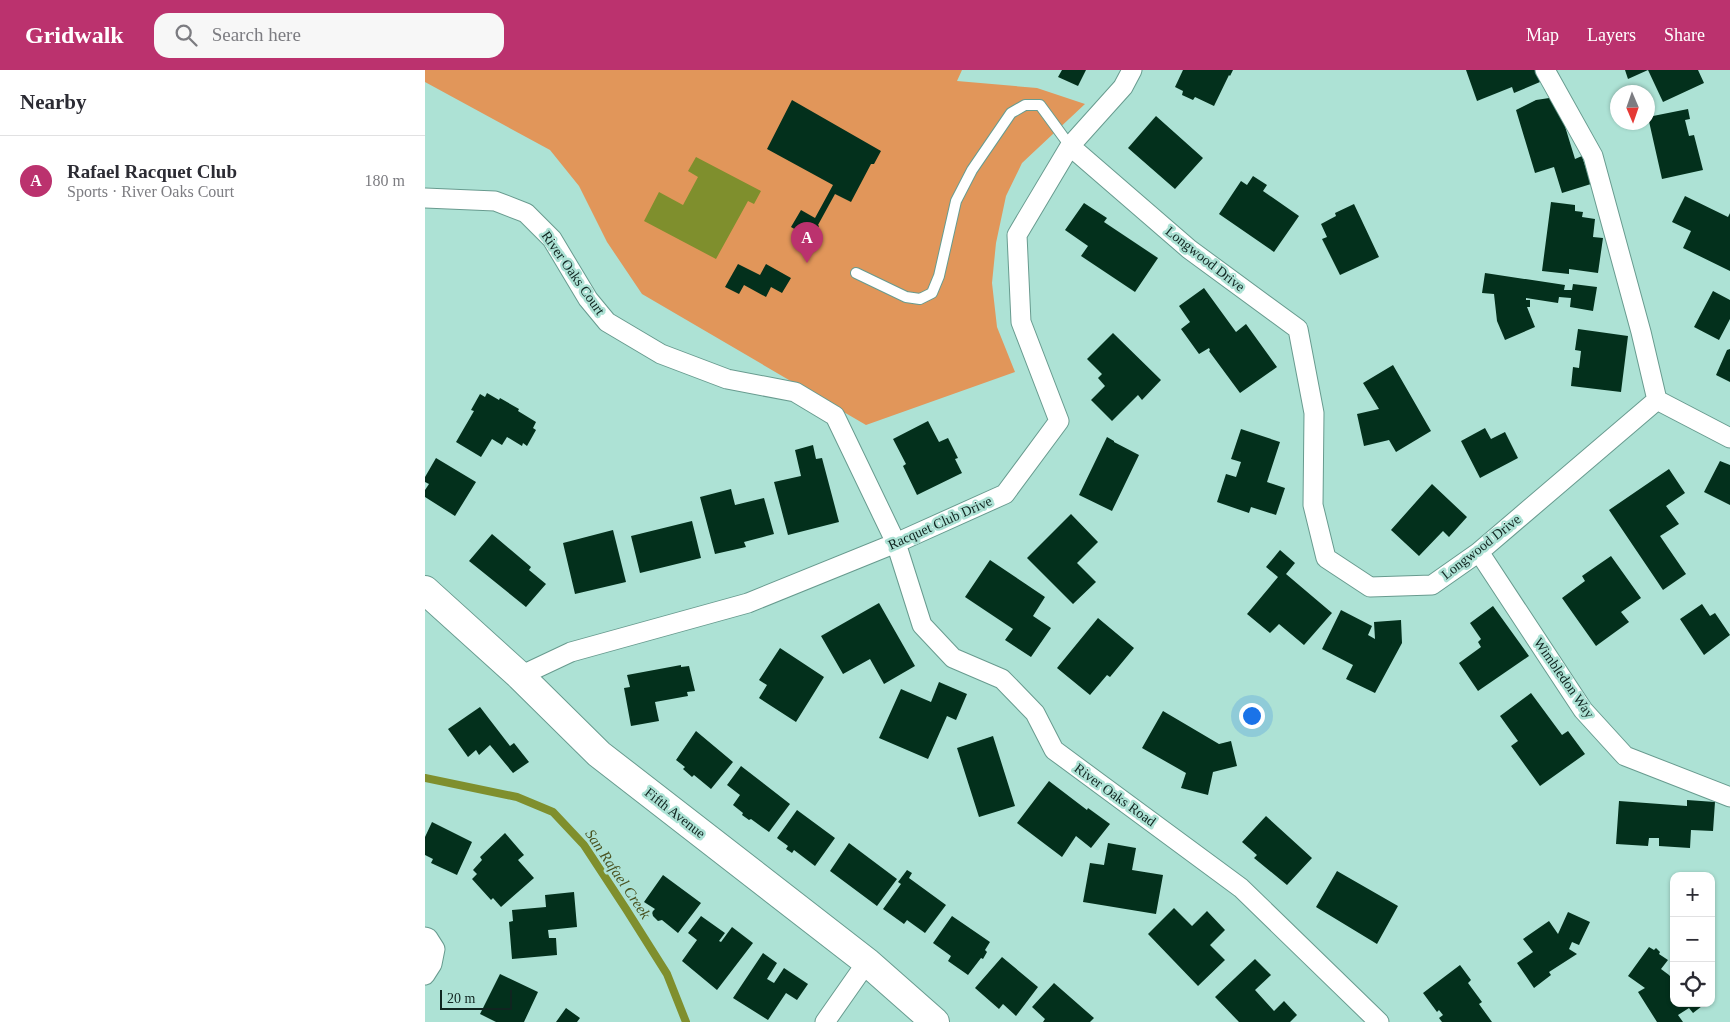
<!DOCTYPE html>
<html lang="en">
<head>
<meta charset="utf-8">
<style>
	body { margin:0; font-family:"Times New Roman",serif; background:#f7f7f7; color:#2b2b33 }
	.controls { position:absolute; right:15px; bottom:15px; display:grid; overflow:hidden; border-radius:10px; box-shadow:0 1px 4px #0004 }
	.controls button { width:45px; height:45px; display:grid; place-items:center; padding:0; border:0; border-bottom:1px solid #e1e1e2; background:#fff; color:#2b2b33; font:25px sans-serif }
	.compass { position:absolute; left:1185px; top:15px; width:45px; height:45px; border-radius:50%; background:#fff; box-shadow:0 1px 4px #0004; rotate:178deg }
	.scale { position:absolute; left:15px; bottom:12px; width:72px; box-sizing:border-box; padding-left:5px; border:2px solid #102520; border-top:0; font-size:14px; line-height:18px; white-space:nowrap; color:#102520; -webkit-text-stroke:4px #ade2d5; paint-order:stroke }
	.you { position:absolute; left:826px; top:645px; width:18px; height:18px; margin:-12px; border:4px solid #fff; border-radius:50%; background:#1a73e8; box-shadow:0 0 0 8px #1a73e833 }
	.badge { display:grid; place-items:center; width:32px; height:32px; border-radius:50%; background:#bb326e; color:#fff; font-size:16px; font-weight:700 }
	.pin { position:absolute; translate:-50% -41px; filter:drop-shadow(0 1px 2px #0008) }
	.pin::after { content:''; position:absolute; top:26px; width:18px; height:15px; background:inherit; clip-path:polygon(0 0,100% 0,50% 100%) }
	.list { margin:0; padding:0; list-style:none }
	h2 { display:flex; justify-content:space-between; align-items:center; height:65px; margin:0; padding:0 20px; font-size:21px }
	h2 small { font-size:16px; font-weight:400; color:#7c7c81 }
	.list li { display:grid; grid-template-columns:32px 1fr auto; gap:15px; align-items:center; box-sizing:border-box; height:90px; padding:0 20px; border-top:1px solid #e1e1e2 }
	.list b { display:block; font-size:19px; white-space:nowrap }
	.list p { margin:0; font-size:16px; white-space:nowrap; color:#7c7c81 }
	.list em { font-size:16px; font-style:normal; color:#7c7c81 }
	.icon { flex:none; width:28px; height:28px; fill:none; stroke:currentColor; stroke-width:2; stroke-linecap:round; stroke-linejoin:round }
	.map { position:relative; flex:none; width:1305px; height:952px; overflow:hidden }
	header { display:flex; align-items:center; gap:30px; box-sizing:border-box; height:70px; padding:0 25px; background:#bb326e; color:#fff }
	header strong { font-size:24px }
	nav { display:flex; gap:28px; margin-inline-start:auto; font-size:18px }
	.search { width:350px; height:45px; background:#f7f7f7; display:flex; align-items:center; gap:12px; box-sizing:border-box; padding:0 18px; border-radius:15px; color:#7c7c81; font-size:19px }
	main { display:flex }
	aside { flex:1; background:#fff }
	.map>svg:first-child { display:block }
	.green { fill:#e1965a }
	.water { fill:#7f8f2d }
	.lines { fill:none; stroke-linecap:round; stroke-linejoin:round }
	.stream { stroke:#7f8f2d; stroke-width:8 }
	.building { fill:#03301c }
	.lane-casing { stroke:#689b8f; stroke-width:12 }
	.street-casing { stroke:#689b8f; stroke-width:21 }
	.secondary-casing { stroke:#689b8f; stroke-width:30 }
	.lane { stroke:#fff; stroke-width:10 }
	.street { stroke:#fff; stroke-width:19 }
	.secondary { stroke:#fff; stroke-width:28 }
	.labels { text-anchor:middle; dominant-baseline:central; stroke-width:5; stroke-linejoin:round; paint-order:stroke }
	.street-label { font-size:14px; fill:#102520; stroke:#ade2d5 }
	.water-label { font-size:15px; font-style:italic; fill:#495220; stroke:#ade2d5 }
</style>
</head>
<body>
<header>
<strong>Gridwalk</strong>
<div class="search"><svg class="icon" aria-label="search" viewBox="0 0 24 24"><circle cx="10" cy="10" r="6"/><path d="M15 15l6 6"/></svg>Search here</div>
<nav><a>Map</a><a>Layers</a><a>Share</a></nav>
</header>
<main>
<aside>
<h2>Nearby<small></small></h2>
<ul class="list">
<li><span class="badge">A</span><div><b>Rafael Racquet Club</b><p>Sports · River Oaks Court</p></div><em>180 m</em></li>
</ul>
</aside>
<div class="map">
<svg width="1305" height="952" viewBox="0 0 1305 952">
	<rect width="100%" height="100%" fill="#ade2d5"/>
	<path class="green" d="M0,0H537L532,11L612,18L660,34L597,93L581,126L571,173L567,213L572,257L590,302L441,355L217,224L182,172L154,116L125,80L0,12Z"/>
	<path class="water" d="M271,87L336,121L329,134L323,131L291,189L219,151L234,122L258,135L273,107L263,101Z"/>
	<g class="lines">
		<path class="stream" d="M0,708L92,727L128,742L159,775L201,839L242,904L261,952"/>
	</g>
	<path class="building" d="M637,0H661L653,16L633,7Z
		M758,0H808L805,6L804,5L789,36L770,27L768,30L757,25L758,21L750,17Z
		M1041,0H1110L1115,12L1089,23L1087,17L1052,31Z
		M1200,0H1273L1279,13L1238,32L1223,0L1203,9Z
		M1131,27L1150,89L1157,86L1166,114L1137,123L1129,97L1110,103L1091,40L1111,30Z
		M367,30L456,81L449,94H446L426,132L410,124L393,155L394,156L387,169L366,157L376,140L390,148L408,115L342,79Z
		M1263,39L1265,49L1260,50L1264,66L1269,65L1278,100L1237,109L1223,47Z
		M731,46L778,88L750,119L703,78Z
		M828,106L842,115L838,121L874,146L849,182L794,144L816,111L822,115Z
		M1260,126L1303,147L1305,143V201L1258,178L1266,161L1247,152Z
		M1126,132L1150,135V141L1158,142L1157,147L1170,149L1168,167L1178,168L1173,203L1144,199V204L1117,201Z
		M659,133L682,148L679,152L733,188L710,222L656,186L663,176L640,160Z
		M929,134L954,187L915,205L897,169L902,167L896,154L911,146L910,143Z
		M313,194L335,205L341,194L366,208L357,223L346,217L341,227L319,215L314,224L300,217Z
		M1060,203L1140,215L1139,220H1147L1148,214L1172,217L1168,241L1145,237L1146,228L1134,227L1133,233L1101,228V230H1105V237H1102L1110,257L1080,270L1072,251L1069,224L1057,223Z
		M779,218L811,262L821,254L852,297L815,323L784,281L785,280L784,278L774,284L756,259L765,252L754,236Z
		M1288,221L1305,230V249L1294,270L1269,257Z
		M1153,259L1203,266L1196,322L1146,316L1148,297L1154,298L1156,281L1150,280Z
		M688,263L736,310L717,330L713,325L687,351L666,330L680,316L673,308L677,304L662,289Z
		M1305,279V312L1291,305L1302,280Z
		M968,295L1006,361L971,382L964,370L939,376L932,344L954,339L938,313Z
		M62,323L74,330L75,328L94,339L93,341L111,352L108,358L111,360L102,376L98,373L97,376L82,367L77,375L67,369L56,387L31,372L49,341L46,340L55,324L60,327Z
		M503,351L514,372L523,368L533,388L530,389L537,403L492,425L478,396L481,394L468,369Z
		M1060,358L1066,369L1080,362L1093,388L1055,408L1036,371Z
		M816,359L855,372L842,412L860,418L851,445L826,437L824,443L792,432L801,404L811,407L816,392L806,389Z
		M682,367L689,371V372L714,385L687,441L654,425Z
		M388,375L391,389L397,388L414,452L363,465L349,412L376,406L370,380Z
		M11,388L51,412L30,446L0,427V420L4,414L0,412V407Z
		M1295,391L1305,395V435L1279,422Z
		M1244,399L1260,423L1241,436L1254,454L1235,466L1261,504L1238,520L1184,440Z
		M1007,414L1042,447L1024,467L1018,461L994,486L966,460Z
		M306,419L310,435L339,428L349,464L319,472L321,477L290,484L275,427Z
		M646,444L673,472L652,493L671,512L648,534L602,488Z
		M267,451L276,488L215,503L206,466Z
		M188,460L201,512L150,524L138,473Z
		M67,464L106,497L104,500L121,514L101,537L44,491Z
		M855,480L870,493L861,504L907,543L879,575L854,554L845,563L822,544L853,507L841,497Z
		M1186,486L1216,528L1196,542L1204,552L1171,576L1137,528L1160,511L1157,506Z
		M565,490L620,527L608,546L626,558L606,587L580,570L588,559L540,527Z
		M454,533L490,596L459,614L445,589L418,604L396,566Z
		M1277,534L1285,546L1290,543L1305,565L1279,585L1255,549Z
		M1068,536L1104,586L1053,621L1034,593L1056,577L1053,572L1056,569L1045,553Z
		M916,540L947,556L943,565L950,569L949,552L976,550L977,573L950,623L921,609L928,595L897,579Z
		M673,548L709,578L685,607L682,605L665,625L632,598Z
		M355,578L399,607L371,652L334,628L342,615L334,610Z
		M256,595V597L264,596L270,621L262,622L263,626L230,632L234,651L206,656L199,618L205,617L202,605Z
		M514,612L542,624L531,650L522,646L503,689L454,668L476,619L506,632Z
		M1106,623L1137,665L1143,661L1160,684L1115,716L1086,676L1093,671L1075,646Z
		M55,637L85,676L89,673L104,692L88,703L65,675L54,685L51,680L43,687L23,659Z
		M738,641L794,674L806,671L812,696L788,702L783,725L756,718L761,703L717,678Z
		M271,661L308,692L286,719L269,705L267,707L258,699L260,697L251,690Z
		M568,666L590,736L554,747L532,678Z
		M316,696L365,734L344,762L326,749L324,750L317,745L318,743L308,735L315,725L302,715Z
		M624,711L662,740L663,738L685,754L666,778L651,766L637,787L592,753Z
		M1262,730L1290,732L1288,761L1266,760L1265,778L1234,776V768H1224L1223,776L1191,774L1194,731L1262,736Z
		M372,740L410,768L390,796L369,780L367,783L361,779L363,776L352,768Z
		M841,746L887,788L862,815L829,788L832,785L817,772Z
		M7,752L47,772L32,805L6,793L8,789L0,785V767Z
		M80,763L99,785L93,790L109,808L76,837L68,828L66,830L47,809L52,804L48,800L57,790L55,787Z
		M424,773L472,809L452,836L405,801Z
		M683,773L711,778L707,800L738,805L731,844L658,832L665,793L679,795Z
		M482,800L487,803L484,808L521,835L500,863L482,850L479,854L458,839L476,814L473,812Z
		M912,801L973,836L952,874L891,837Z
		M238,805L276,833L253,863L237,850L233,851L228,846L227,842L230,839L219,832Z
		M149,822L152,857L123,860L124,868H131L132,885L87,889L84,852L88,851L87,840L121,837L120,825Z
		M749,838L767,856L782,841L800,860L785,875L800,890L773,916L723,864Z
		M1143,842L1165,852L1154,875L1147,872L1144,879L1152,884L1124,902L1126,905L1109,918L1092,893L1108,882L1098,869L1124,851L1133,864Z
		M276,846L300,863L294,871L296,872L307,857L328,873L292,920L257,891L272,870L263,863Z
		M527,846L565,872L560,880L562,882L558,889L556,888L543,905L523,891L526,886L508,873Z
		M1224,877L1229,880L1231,878L1235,882L1234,884L1243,890L1236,899L1244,905L1249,911V933H1281L1268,943L1264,938L1253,945L1258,952H1232L1213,922L1220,918L1203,906Z
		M338,883L352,893L342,909L349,913L359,898L383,914L372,930L361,923L343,950L308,928Z
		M577,887L613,917L591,946L578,934L574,939L550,918Z
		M830,889L846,905L830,920L849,941L859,931L872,945L865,952H814L790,927Z
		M1035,895L1046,910L1043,913L1057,932L1054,934L1067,952H1017L1014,948L1018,945L1014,940L1012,942L998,923Z
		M75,904L113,922L99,952H71L55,944Z
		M629,913L669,948L665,952H618L620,949L607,937Z
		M141,938L155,948L152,952H131Z"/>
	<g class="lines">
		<g class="lane-casing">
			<path id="lane" d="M431,203L481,227L495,229L507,223L514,206L531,131L547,100L586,43L600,35H615L645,76"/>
		</g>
		<g class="street-casing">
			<path id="street" d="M1120,0L1168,86L1216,262L1232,330
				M645,76L764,179L873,259L889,343L888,435L901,488L945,517L1007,515L1054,482L1232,330
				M0,128L70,131L101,143L127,169L163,229L182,252L236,284L302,309L370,322L410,346L471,473L497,555L528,588L577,609L610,643L629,680L816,818L954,952
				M1232,330L1305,368
				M1054,482L1158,640L1200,686L1305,727
				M95,606L146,582L323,533L471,473L580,424L634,351L596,252L592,165L645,76L698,17L707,0
				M0,867L3,868L10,879L7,894L0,905
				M400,952L442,892"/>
		</g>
		<g class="secondary-casing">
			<path id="secondary" d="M0,520L95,606L174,684L442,892L510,952"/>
		</g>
		<use href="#lane" class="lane"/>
		<use href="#street" class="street"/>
		<use href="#secondary" class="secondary"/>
	</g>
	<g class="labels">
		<g class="street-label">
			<text transform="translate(780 189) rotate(38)">Longwood Drive</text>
			<text transform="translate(148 203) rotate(55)">River Oaks Court</text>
			<text transform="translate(515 453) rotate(-24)">Racquet Club Drive</text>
			<text transform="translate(1056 477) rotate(-38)">Longwood Drive</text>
			<text transform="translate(1139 608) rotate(55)">Wimbledon Way</text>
			<text transform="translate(690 725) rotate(36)">River Oaks Road</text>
			<text transform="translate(250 743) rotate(38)">Fifth Avenue</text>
		</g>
		<g class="water-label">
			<text transform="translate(193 804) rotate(56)">San Rafael Creek</text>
		</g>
	</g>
</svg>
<div class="controls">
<button>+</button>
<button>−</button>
<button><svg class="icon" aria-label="locate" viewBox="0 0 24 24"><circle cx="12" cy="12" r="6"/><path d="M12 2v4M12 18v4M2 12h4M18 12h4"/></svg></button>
</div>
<svg class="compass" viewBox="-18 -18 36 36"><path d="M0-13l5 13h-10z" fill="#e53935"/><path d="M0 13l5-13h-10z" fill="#7c7c81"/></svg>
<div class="scale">20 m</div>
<div class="you"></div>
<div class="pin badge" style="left:382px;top:193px">A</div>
</div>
</main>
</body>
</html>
